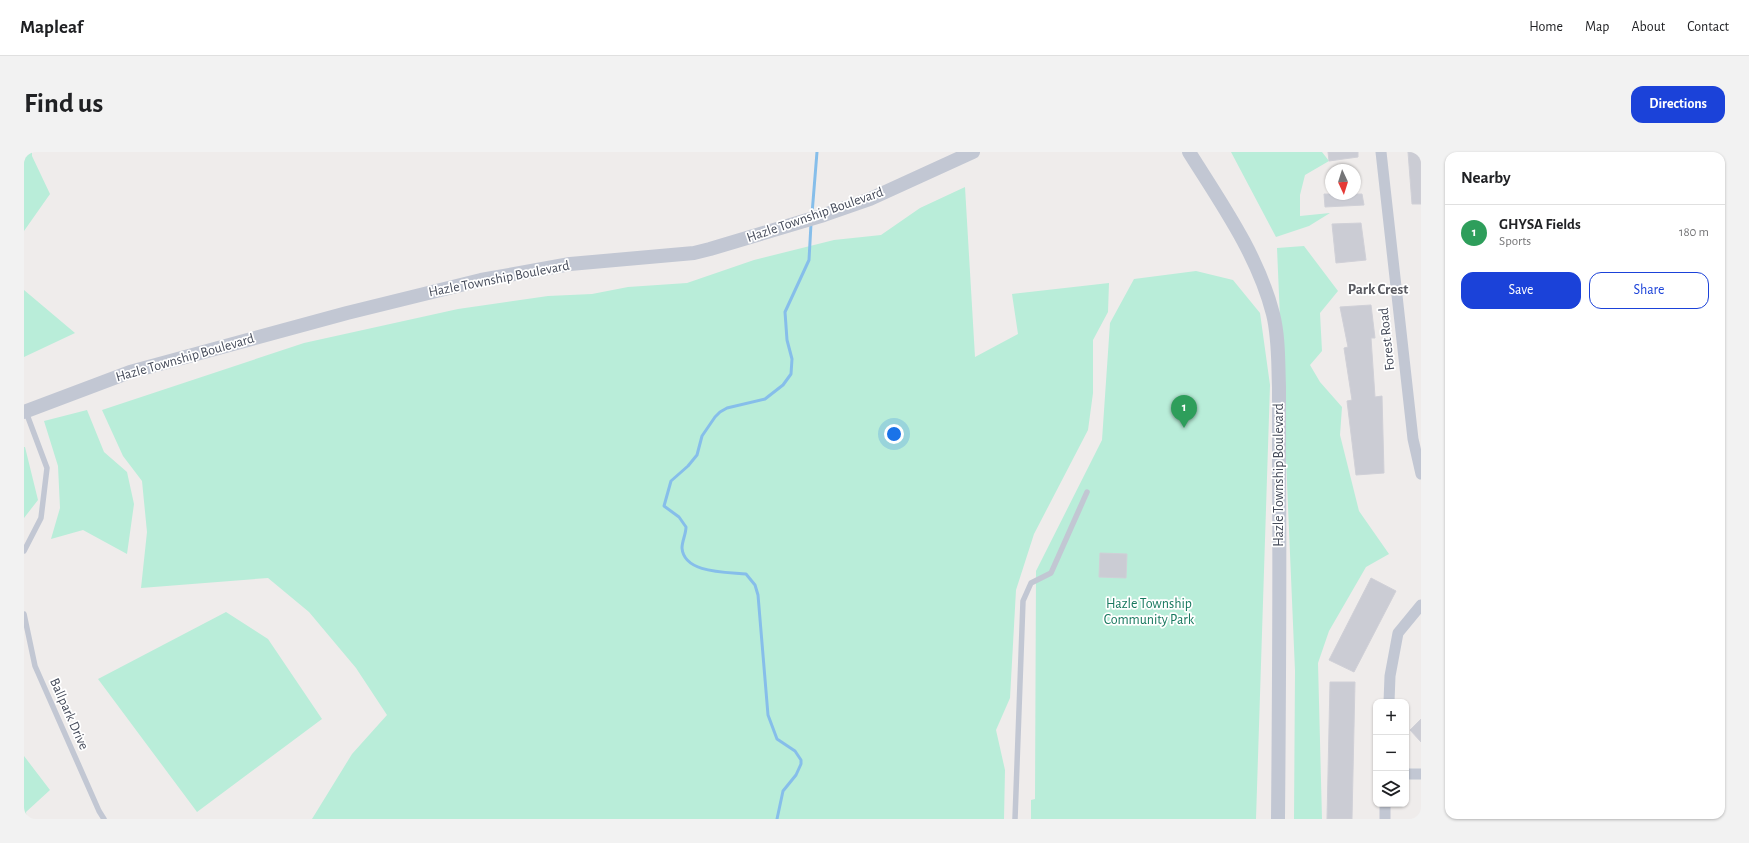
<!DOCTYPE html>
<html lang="en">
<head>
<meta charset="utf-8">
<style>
	body { margin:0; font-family:"Alegreya Sans",sans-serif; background:#f2f2f2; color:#202124 }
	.controls { position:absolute; right:12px; bottom:12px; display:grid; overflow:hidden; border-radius:8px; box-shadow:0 1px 3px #0004 }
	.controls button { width:36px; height:36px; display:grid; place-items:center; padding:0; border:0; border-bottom:1px solid #e0e0e0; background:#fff; color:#202124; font:20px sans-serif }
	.compass { position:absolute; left:1301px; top:12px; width:36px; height:36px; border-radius:50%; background:#fff; box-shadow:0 1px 3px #0004; rotate:176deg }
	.you { position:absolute; left:870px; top:282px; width:14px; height:14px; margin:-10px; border:3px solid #fff; border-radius:50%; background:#1a73e8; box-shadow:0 0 0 6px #1a73e833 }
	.badge { display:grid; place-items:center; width:26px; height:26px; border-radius:50%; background:#1b42d9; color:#fff; font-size:13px; font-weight:700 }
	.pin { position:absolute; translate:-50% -33px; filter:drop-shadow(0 1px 2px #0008) }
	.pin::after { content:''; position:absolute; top:21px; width:14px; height:12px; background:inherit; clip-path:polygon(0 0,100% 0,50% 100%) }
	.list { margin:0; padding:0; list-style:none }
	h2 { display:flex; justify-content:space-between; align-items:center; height:52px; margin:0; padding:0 16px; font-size:17px }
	h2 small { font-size:13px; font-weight:400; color:#757577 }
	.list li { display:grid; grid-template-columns:26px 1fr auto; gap:12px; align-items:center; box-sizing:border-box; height:56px; padding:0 16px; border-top:1px solid #e0e0e0 }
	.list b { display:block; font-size:15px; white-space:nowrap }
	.list p { margin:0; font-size:13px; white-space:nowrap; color:#757577 }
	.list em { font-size:13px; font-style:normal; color:#757577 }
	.actions { display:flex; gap:8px; padding:12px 16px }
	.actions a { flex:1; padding:9px 0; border:1px solid #1b42d9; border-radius:12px; text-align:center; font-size:14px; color:#1b42d9 }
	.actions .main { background:#1b42d9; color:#fff }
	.icon { flex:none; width:22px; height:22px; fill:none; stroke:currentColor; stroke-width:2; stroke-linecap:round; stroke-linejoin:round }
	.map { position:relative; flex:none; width:1397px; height:667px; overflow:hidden; border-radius:12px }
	header { display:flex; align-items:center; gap:24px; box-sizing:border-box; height:56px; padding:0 20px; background:#fff; border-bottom:1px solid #e0e0e0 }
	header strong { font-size:19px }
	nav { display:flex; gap:22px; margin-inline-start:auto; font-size:14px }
	.intro { display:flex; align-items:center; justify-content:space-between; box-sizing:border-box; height:96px; padding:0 24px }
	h1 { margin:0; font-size:28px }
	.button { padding:10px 18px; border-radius:12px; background:#1b42d9; color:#fff; font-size:14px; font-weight:700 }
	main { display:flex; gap:24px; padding:0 24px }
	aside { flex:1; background:#fff; border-radius:12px; box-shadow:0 1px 3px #0004 }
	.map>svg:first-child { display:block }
	.green { fill:#b9edd9 }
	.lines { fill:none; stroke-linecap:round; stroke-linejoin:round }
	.stream { stroke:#86beea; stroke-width:3 }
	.building { fill:#cbccd4; stroke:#d0d0d7 }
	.service { stroke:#c2c7d3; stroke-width:5.5 }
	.minor { stroke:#c2c7d3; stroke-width:11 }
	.tertiary { stroke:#c2c7d3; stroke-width:14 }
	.labels { text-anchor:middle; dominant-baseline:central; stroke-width:3.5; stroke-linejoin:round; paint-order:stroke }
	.street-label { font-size:14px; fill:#444a59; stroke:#fff }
	.park-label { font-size:14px; fill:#17785e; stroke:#fff }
	.neighbourhood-label { font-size:15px; font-weight:bold; fill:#595a61; stroke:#fff }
</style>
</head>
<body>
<header>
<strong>Mapleaf</strong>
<nav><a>Home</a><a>Map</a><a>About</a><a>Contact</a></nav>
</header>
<div class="intro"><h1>Find us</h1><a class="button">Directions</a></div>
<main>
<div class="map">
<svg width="1397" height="667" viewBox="0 0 1397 667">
	<rect width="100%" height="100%" fill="#efeceb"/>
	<path class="green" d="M0,0H8V4L26,42L0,79Z
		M1207,0H1298L1305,9L1281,23L1276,43V64L1306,61L1285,74L1252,85Z
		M941,35L951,205L994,182L988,142L1085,131L1084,160L1069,188V241L1064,278L1010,382L992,438L986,546L972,578L981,618L980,667H288L328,602L363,563L332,516L285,460L244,426L117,436L123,380L118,329L99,304L78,258L280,191L434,157L524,144L568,142L604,135L663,131L730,108L810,88L857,83L896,56Z
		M1280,94L1314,139L1296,161L1298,199L1286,213L1296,230L1318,255L1316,283L1335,359L1365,402L1342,415L1305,479L1294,511L1298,667H1270L1271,519L1253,96Z
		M1172,119L1209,128L1236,161L1246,233L1232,667H1007V648L1011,647L1012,419L1078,288L1086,171L1110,127Z
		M0,138L51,181L0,205Z
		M63,258L80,300L103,320L110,352L103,402L59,378L27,387L36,356L34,314L20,269Z
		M0,295H1L14,348L0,366Z
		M202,460L244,487L298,567L173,660L74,527Z
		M0,604L26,638L2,660L3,667H0Z"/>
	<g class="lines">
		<path class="stream" d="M788,62L793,0
			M753,667L759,639L772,623L777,612V608L771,599L753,587L744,563L734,443L731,433L722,422C704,420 660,422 658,396C658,389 662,382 662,375L655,365L640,354L647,329L664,314L673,303L678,284L691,265L696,260L703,256L741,247L759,233L767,222L768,207L763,188L761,160L785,108L787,72"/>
	</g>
	<path class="building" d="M1304,0H1334V5L1305,9Z
		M1384,0H1397V52H1388Z
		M1300,42H1338L1340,53L1301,55Z
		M1337,71L1342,108L1312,111L1308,72Z
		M1347,153L1351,186H1347L1351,245L1358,244L1360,321L1332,323L1323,249L1328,248L1320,196L1324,195L1316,155Z
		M1076,401L1103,402L1102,426L1075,425Z
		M1347,426L1372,439L1330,520L1305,508Z
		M1306,530H1331L1328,667H1303Z
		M1397,567V590L1386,578Z"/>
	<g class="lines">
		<path class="service" d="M0,399L17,366L23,316L2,260
			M0,462L11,514L75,659L80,667
			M991,667L999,449L1007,431L1027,421L1063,340"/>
		<path class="minor" d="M1357,0L1389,287L1397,322
			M1365,550L1366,524L1374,481L1397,453
			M1382,622H1397
			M1361,667V652"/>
		<path class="tertiary" d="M1165,0C1197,51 1234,103 1249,162C1255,186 1254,211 1255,235C1255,262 1255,290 1255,318C1256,434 1255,551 1254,667
			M0,260L106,220L323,161L457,128L546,112L670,101L686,97L800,63L846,47L949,0"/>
	</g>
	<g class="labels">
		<g class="street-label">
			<text transform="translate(791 63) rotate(-19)">Hazle Township Boulevard</text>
			<text transform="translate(475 127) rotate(-11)">Hazle Township Boulevard</text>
			<text transform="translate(1363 187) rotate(-96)">Forest Road</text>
			<text transform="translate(161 206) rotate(-16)">Hazle Township Boulevard</text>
			<text transform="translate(1255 323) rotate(-90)">Hazle Township Boulevard</text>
			<text transform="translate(45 562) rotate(66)">Ballpark Drive</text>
		</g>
		<g class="park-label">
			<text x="1125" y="452">Hazle Township<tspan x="1125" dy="16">Community Park</tspan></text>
		</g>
		<g class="neighbourhood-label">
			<text x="1354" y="137">Park Crest</text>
		</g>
	</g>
</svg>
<div class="controls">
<button>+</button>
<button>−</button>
<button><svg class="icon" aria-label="layers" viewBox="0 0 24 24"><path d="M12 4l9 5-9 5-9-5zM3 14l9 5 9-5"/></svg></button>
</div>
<svg class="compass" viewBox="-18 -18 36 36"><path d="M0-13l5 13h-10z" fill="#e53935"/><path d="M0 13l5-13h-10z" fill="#757577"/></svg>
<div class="you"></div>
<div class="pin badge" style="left:1160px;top:276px;background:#2e9e5b">1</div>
</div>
<aside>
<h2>Nearby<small></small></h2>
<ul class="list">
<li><span class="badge" style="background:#2e9e5b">1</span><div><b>GHYSA Fields</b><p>Sports</p></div><em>180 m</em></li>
</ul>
<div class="actions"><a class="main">Save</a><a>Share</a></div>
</aside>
</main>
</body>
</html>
